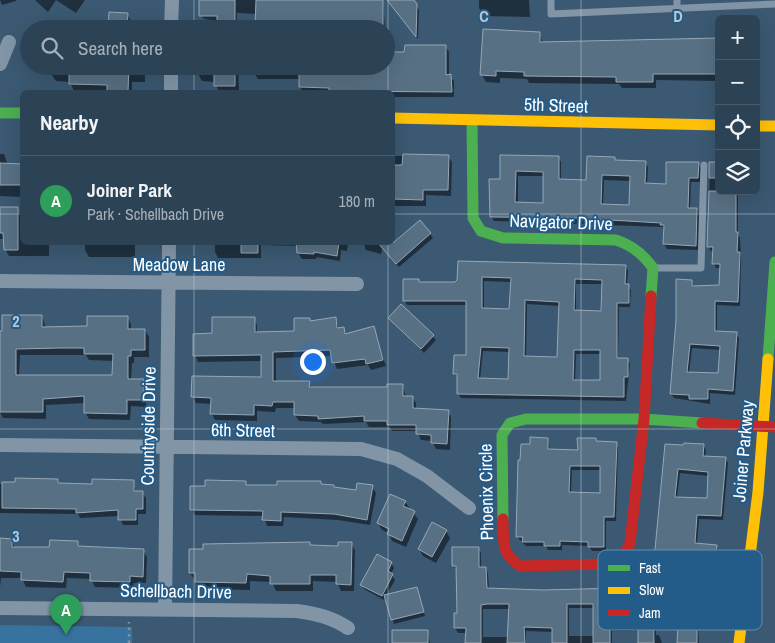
<!DOCTYPE html>
<html lang="en">
<head>
<meta charset="utf-8">
<style>
	body { margin:0; font-family:"Archivo Narrow",sans-serif; background:#344a5c; color:#f1f3f6 }
	.controls { position:absolute; right:15px; top:15px; display:grid; overflow:hidden; border-radius:8px; box-shadow:0 5px 20px #0002 }
	.controls button { width:45px; height:45px; display:grid; place-items:center; padding:0; border:0; border-bottom:1px solid #485c6c; background:#2c4356; color:#f1f3f6; font:25px sans-serif }
	.you { position:absolute; left:312px; top:361px; width:18px; height:18px; margin:-12px; border:4px solid #fff; border-radius:50%; background:#1a73e8; box-shadow:0 0 0 8px #1a73e833 }
	.badge { display:grid; place-items:center; width:32px; height:32px; border-radius:50%; background:#8c9099; color:#fff; font-size:16px; font-weight:700 }
	.pin { position:absolute; translate:-50% -41px; filter:drop-shadow(0 1px 2px #0008) }
	.pin::after { content:''; position:absolute; top:26px; width:18px; height:15px; background:inherit; clip-path:polygon(0 0,100% 0,50% 100%) }
	.list { margin:0; padding:0; list-style:none }
	h2 { display:flex; justify-content:space-between; align-items:center; height:65px; margin:0; padding:0 20px; font-size:21px }
	h2 small { font-size:16px; font-weight:400; color:#a6b0b9 }
	.list li { display:grid; grid-template-columns:32px 1fr auto; gap:15px; align-items:center; box-sizing:border-box; height:90px; padding:0 20px; border-top:1px solid #485c6c }
	.list b { display:block; font-size:19px; white-space:nowrap }
	.list p { margin:0; font-size:16px; white-space:nowrap; color:#a6b0b9 }
	.list em { font-size:16px; font-style:normal; color:#a6b0b9 }
	.icon { flex:none; width:28px; height:28px; fill:none; stroke:currentColor; stroke-width:2; stroke-linecap:round; stroke-linejoin:round }
	.map { position:relative; flex:none; width:775px; height:643px; overflow:hidden }
	.search { position:absolute; background:#2c4356; box-shadow:0 5px 20px #0002; left:20px; top:20px; width:375px; height:55px; display:flex; align-items:center; gap:12px; box-sizing:border-box; padding:0 18px; border-radius:28px; color:#a6b0b9; font-size:19px }
	.panel { position:absolute; background:#2c4356; box-shadow:0 5px 20px #0002; left:20px; top:90px; width:375px; height:155px; border-radius:8px }
	.map>svg:first-child { display:block }
	.green { fill:#38729f }
	.shadow { fill:#0007; fill-rule:evenodd }
	.building { fill:#587084; stroke:#96a7b5; fill-rule:evenodd }
	.lines { fill:none; stroke-linecap:round; stroke-linejoin:round }
	.path { stroke:#8295a7; stroke-width:2.5; stroke-dasharray:2.5 4; stroke-linecap:butt }
	.lane { stroke:#8295a7; stroke-width:7 }
	.street { stroke:#8295a7; stroke-width:14 }
	.fast { stroke:#4caf50; stroke-width:11 }
	.slow { stroke:#ffc107; stroke-width:11 }
	.jam { stroke:#c62828; stroke-width:11 }
	.grid { fill:none; stroke:#bac5ce; stroke-width:1; stroke-opacity:0.55 }
	.labels { text-anchor:middle; dominant-baseline:central; stroke-width:4; stroke-linejoin:round; paint-order:stroke }
	.street-label { font-size:18px; fill:#fff; stroke:#245c89 }
	.key { fill:#245c89; stroke:#668dac; stroke-width:1 }
	.key-label { font-size:14px; fill:#fff }
	.grid-label { font-size:16px; text-anchor:middle; font-weight:bold; fill:#bac5ce; stroke:#245c89; stroke-width:4; stroke-linejoin:round; paint-order:stroke }
</style>
</head>
<body>
<div class="map">
<svg width="775" height="643" viewBox="0 0 775 643">
	<rect width="100%" height="100%" fill="#3b5972"/>
	<path class="green" d="M0,625L132,627V643H0Z"/>
	<path class="shadow" d="M0,0H16V1L2,5Z
		M35,0H56L48,12Z
		M56,0H85L76,13Z
		M200,0H383L385,29H259L257,14L237,13V29H221L218,21L204,19L200,14Z
		M387,0H412L416,5L419,10L418,39Z
		M479,0H529L530,17L484,16L479,8Z
		M127,14L131,21V29H109Z
		M539,33L543,43L719,40V81L656,80V88H622L619,84L529,83L527,79L500,78V83L486,82L482,75Z
		M445,46L449,52V76L454,81V97H392V92H303L300,87V79H258L255,74V66H386L406,54Z
		M52,66H145V82H132V92L74,91L70,82L56,81L51,74Z
		M198,66H238L239,92H219L215,82L202,81L198,74Z
		M0,154H4L8,165H21L22,167V197L0,196Z
		M392,156H448L452,162L451,196L426,195V206H394L392,212Z
		M501,157H558L561,162V181L588,182L614,158L616,161L645,162L648,167L647,185H667L699,164L701,168L700,182H691L690,209H697L699,214L698,250L667,249L664,244L663,227L494,221L491,216L501,180ZM518,176H545L544,204H518ZM604,180L631,181L630,206L603,205Z
		M710,164H719V191H738V234L740,238L741,257L740,306L717,305V332L736,334L739,338L735,395L710,393V404L674,398L671,394L691,281L694,287L721,286V268H716L714,264V251H711L708,246ZM692,348L721,350L720,374L689,373Z
		M0,213H22V242H151V244H135V257H89L85,250V243L49,245V256H9L5,249V239H0Z
		M430,234L433,238L399,267L389,255Z
		M215,242H348L347,251L341,250L340,261L316,257V259H302L298,253L299,246L261,245V258H218L215,252Z
		M363,242H384L381,254L366,250Z
		M459,262L626,266L628,271L627,285L631,290L630,307H619L618,360H627L630,364L626,401L461,398L458,394V378L454,373L467,357L468,305H407L404,300L418,280L420,283H456L458,281ZM484,281L512,282L510,311L484,310ZM576,284H603L602,312H576ZM527,304L560,306L559,358H526ZM483,351L510,352V380H480ZM576,354H602V382H575Z
		M401,306L436,340L424,353L390,318Z
		M42,316L46,329L89,327L127,317L131,324V330H145L149,337V357H134V363H132L131,380H143L147,387L146,407L131,406L130,420L89,419L85,412V403L46,405V419L3,418L0,412V332ZM20,355H86L89,360L114,361L113,376H19Z
		M254,319L257,325V333L295,332L310,322L335,319L339,329L343,328L347,335L373,328L386,366L371,370L368,365L337,369L332,356L276,358V382L309,383L312,389H388L403,386L406,397H412L416,403V409L448,411L451,417L450,450L436,449L432,441L421,440L417,431H392L390,427H369L366,422L323,424L321,422L299,421L295,415V408H276L275,412L257,411V421L215,420L212,414V404L196,403L193,397L262,378L263,361L198,362L195,355L213,335Z
		M548,439L550,450L579,451L595,439L597,443L616,444L618,448L616,521H606V551H592L589,546L562,545V550H548L546,546H526L517,537L522,461L531,445ZM572,470H601V494L571,493Z
		M666,445H703L706,450L705,458L725,459L728,463L723,520L699,519L697,544L716,546L719,551L716,577H713L710,626L698,625L699,643H679L683,565L658,564L656,559ZM680,473L709,476L708,500L677,498Z
		M58,480L60,484L93,485L133,482L136,492L142,493L146,498V514H138V525H123L119,516L80,518L78,514L0,513V484Z
		M245,482L247,486H333L335,488L357,491L372,487L376,493L370,525L338,520L284,517L283,526H267L264,516L195,515L191,509L206,487Z
		M405,502L418,519L406,547L392,541L389,533L382,530L378,523Z
		M446,531L450,538L436,563L423,556L419,549Z
		M0,540H11L15,548H51L77,542L80,548L143,550L147,557L146,583H134L133,588L95,587L91,579L67,578L66,588L26,587L22,578H1L0,587Z
		M309,543L311,546L339,547L351,544L355,550L354,591H341L337,582L313,581V591H276L272,582L250,581V590L200,589L190,573Z
		M478,548L481,553V569L486,568L488,573L489,589L543,592L658,589L661,593V607H655L656,635H659L662,643H639V631H612V643H553V632L526,631V643H467V633H458L455,628V614H458V570L453,566ZM569,608H594V636H569ZM483,609H510L509,637H483Z
		M391,563L394,568L391,574L395,580L386,596L416,589L425,616L394,624L386,597L384,600L364,589L362,585Z
		M427,631L430,643H393Z"/>
	<path class="building" d="M199,0H235V24H217V16H199Z
		M256,0H383V29L255,26Z
		M387,0H414L417,4L416,37Z
		M109,12L128,13L127,29H108Z
		M483,29L540,32V42L719,38V74H653V82H616V77L524,76V72L496,71V76L480,75Z
		M405,45H446V75L451,74L452,92L329,91V88L299,87V66H386V52H404Z
		M69,66H129L128,92H107V85L69,84Z
		M214,66H235V86H214Z
		M403,154L449,155L448,190H423V200L392,199V165H402Z
		M500,155L559,156V179L586,180L587,156L615,157V160L646,161L645,183L666,184V162H699L698,178H689L688,208H697L696,246L663,244L664,225H660L661,223L576,218L490,217L489,179H500ZM516,171L543,172V203L515,202ZM602,175L630,176L629,205L601,204Z
		M709,162H719V178H709Z
		M0,163L22,164L21,185H0Z
		M709,191H736V232H738L737,252H740L738,302L715,301V331L737,332L733,391L708,389V399H689V395L670,394L676,320V279L692,280V286L719,285L720,264H712L713,247H707ZM690,344L720,346L718,373L687,372Z
		M0,207H18V250H4L3,233H0Z
		M420,220L431,233L396,264L377,242H394Z
		M241,242H258V253H241Z
		M296,242H339L337,256L314,252V254L297,253Z
		M458,261L626,265L625,284H629V303H617V358H628V377H624V397L457,394V374H453L454,355H466V301H403V279H419V282H455L457,280ZM482,277L511,278L509,309L482,308ZM575,279L602,280L601,311L574,310ZM525,300L559,302L557,357L524,356ZM481,347L509,348L508,379L478,378ZM574,350H600V380H573Z
		M401,304L434,335L421,349L388,318Z
		M2,315H42V327L87,326V316H128V329H145V350H131V356H128V379H144L143,400H127V414L84,413V396L43,399V412H0V331H2ZM61,348H84V354H113L112,375H16V349Z
		M212,317H255V332L294,331V318H310V321L336,317L337,328L344,327L345,334L374,326L383,360L366,364L365,359L332,363L330,350L273,352V381H310L309,387H387V384H403V396H413V408L449,410L447,444L431,443V435L416,434V425H387V421H364V416L318,419V416L294,415V402H273L272,406L254,405V415L210,414L211,398L191,397L192,376L261,377V355L193,356V334L212,333Z
		M530,437L548,438V449L578,450L577,438H596V441L617,442L614,517H604V547H588V542L560,541V546H544V542H522L523,537H516L518,460H520L521,444H530ZM570,466H600V493L569,492Z
		M684,443L704,444L703,456L726,457L721,516L697,515L695,543L717,545L714,573H711L708,622L697,621V643H677L682,561L654,560L665,444L683,445ZM678,469L708,472L707,498L675,497Z
		M15,478L58,479V483L92,484V479L134,480V491H143V509H136V520H118V510L76,513V509L2,508V482H15Z
		M205,480L246,481V485H277V481H321V484L334,485V487L356,490L357,483L373,485L367,520L334,514L281,512V521L262,520L263,511L190,510V486H205Z
		M390,494L406,501L403,506L415,511L402,541L387,534L389,529L377,523Z
		M432,522L447,530L432,557L418,549Z
		M0,538L12,539V547H49L50,540L78,541V546L144,549L143,577L130,576V582L90,581V573L64,572L63,582L21,580V572L0,571Z
		M310,542V545L338,546V542H352L351,585L336,584V575H310V584H270V576L247,574L246,583L195,582V573H189V549H203V544Z
		M452,547H479V567H486L487,588L543,590L659,587V603H653L654,643H638V626L610,627V643H593V604H567V643H552V628L524,627L525,643H507L509,604H487L481,605V643H465L466,628H454V613H457L456,566H452Z
		M377,554L392,562L388,571L393,574L382,596L360,585Z
		M417,587L424,612L391,620L384,595Z
		M392,630H428V643H392Z"/>
	<g class="lines">
		<path class="path" d="M129,643V622"/>
		<path class="lane" d="M551,0V14L775,4
			M677,8V0
			M654,268H701L704,165"/>
		<path class="street" d="M171,29L172,0
			M0,64L9,42
			M171,66V92
			M0,281L357,284
			M0,445L361,449L397,459L427,476L469,508
			M0,608L297,611C317,614 331,617 348,628
			M165,610L169,242"/>
		<path class="fast" d="M0,113H22
			M472,120L473,218L481,231L503,238L616,240C632,245 643,254 653,268L651,296
			M768,359L775,262
			M503,519L502,435L510,423L526,419H644L702,423"/>
		<path class="slow" d="M392,118L719,125
			M756,126H775
			M739,643L758,492L768,359"/>
		<path class="jam" d="M702,423L775,427
			M503,519C504,541 500,553 520,566L606,564L621,560L630,543L644,419L651,296"/>
	</g>
	<path class="grid" d="M194,0V29M388,0V92M581,0V643M194,66V92M0,214H22M392,214H775M194,242V643M388,242V643M0,429H775"/>
	<g class="labels">
		<g class="street-label">
			<text transform="translate(556 105) rotate(2)">5th Street</text>
			<text transform="translate(561 222) rotate(2)">Navigator Drive</text>
			<text x="179" y="264">Meadow Lane</text>
			<text transform="translate(148 426) rotate(-89)">Countryside Drive</text>
			<text transform="translate(243 430) rotate(1)">6th Street</text>
			<text transform="translate(743 451) rotate(-85)">Joiner Parkway</text>
			<text transform="translate(486 492) rotate(-91)">Phoenix Circle</text>
			<text transform="translate(176 591) rotate(1)">Schellbach Drive</text>
		</g>
	</g>
	<rect x="598" y="550" width="164" height="80" rx="8" class="key"/>
	<rect x="608" y="565" width="22" height="6" fill="#4caf50"/>
	<rect x="608" y="587" width="22" height="7" fill="#ffc107"/>
	<rect x="608" y="610" width="22" height="6" fill="#c62828"/>
	<g class="key-label">
		<text x="639" y="573">Fast</text>
		<text x="639" y="595">Slow</text>
		<text x="639" y="618">Jam</text>
	</g>
	<g class="grid-label">
		<text x="484" y="22">C</text>
		<text x="678" y="22">D</text>
		<text x="16" y="327">2</text>
		<text x="16" y="542">3</text>
	</g>
</svg>
<div class="controls">
<button>+</button>
<button>−</button>
<button><svg class="icon" aria-label="locate" viewBox="0 0 24 24"><circle cx="12" cy="12" r="6"/><path d="M12 2v4M12 18v4M2 12h4M18 12h4"/></svg></button>
<button><svg class="icon" aria-label="layers" viewBox="0 0 24 24"><path d="M12 4l9 5-9 5-9-5zM3 14l9 5 9-5"/></svg></button>
</div>
<div class="you"></div>
<div class="pin badge" style="left:66px;top:635px;background:#2e9e5b">A</div>
<div class="search"><svg class="icon" aria-label="search" viewBox="0 0 24 24"><circle cx="10" cy="10" r="6"/><path d="M15 15l6 6"/></svg>Search here</div>
<section class="panel">
<h2>Nearby<small></small></h2>
<ul class="list">
<li><span class="badge" style="background:#2e9e5b">A</span><div><b>Joiner Park</b><p>Park · Schellbach Drive</p></div><em>180 m</em></li>
</ul>
</section>
</div>
</body>
</html>
